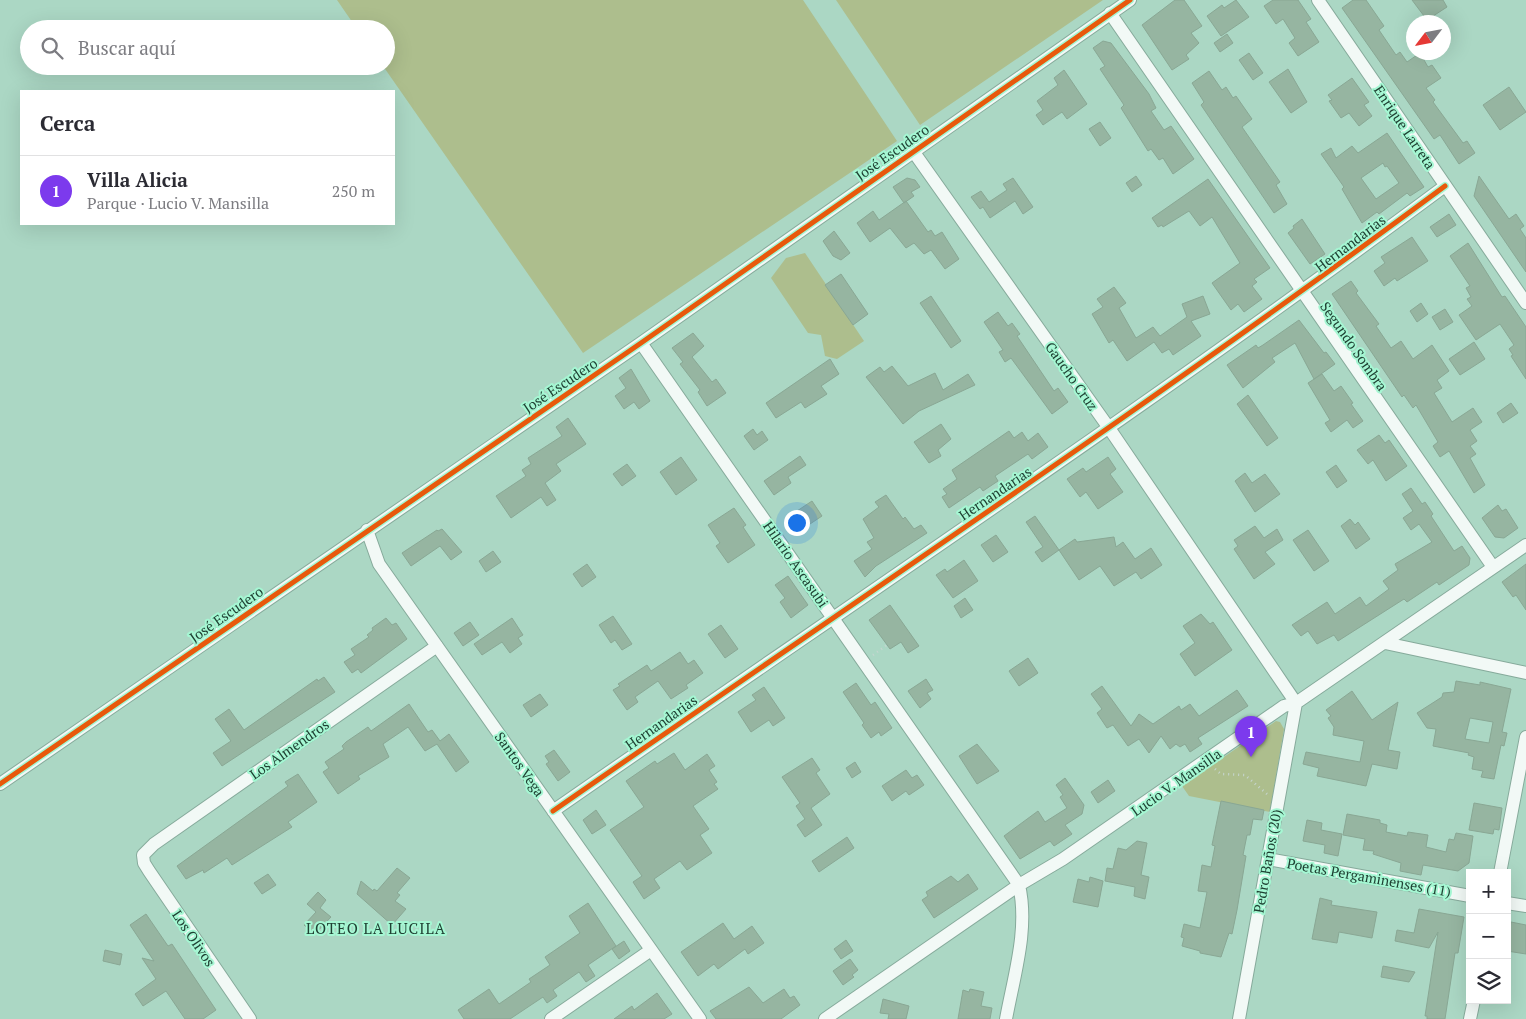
<!DOCTYPE html>
<html lang="es">
<head>
<meta charset="utf-8">
<style>
	body { margin:0; font-family:"PT Serif",serif; background:#f7f7f7; color:#2b2b33 }
	.controls { position:absolute; right:15px; bottom:15px; display:grid; overflow:hidden; border-radius:0px; box-shadow:0 5px 20px #0002 }
	.controls button { width:45px; height:45px; display:grid; place-items:center; padding:0; border:0; border-bottom:1px solid #e1e1e2; background:#fff; color:#2b2b33; font:25px sans-serif }
	.compass { position:absolute; left:1406px; top:15px; width:45px; height:45px; border-radius:50%; background:#fff; box-shadow:0 5px 20px #0002; rotate:238deg }
	.you { position:absolute; left:796px; top:522px; width:18px; height:18px; margin:-12px; border:4px solid #fff; border-radius:50%; background:#1a73e8; box-shadow:0 0 0 8px #1a73e833 }
	.badge { display:grid; place-items:center; width:32px; height:32px; border-radius:50%; background:#7c3aed; color:#fff; font-size:16px; font-weight:700 }
	.pin { position:absolute; translate:-50% -41px; filter:drop-shadow(0 1px 2px #0008) }
	.pin::after { content:''; position:absolute; top:26px; width:18px; height:15px; background:inherit; clip-path:polygon(0 0,100% 0,50% 100%) }
	.list { margin:0; padding:0; list-style:none }
	h2 { display:flex; justify-content:space-between; align-items:center; height:65px; margin:0; padding:0 20px; font-size:21px }
	h2 small { font-size:16px; font-weight:400; color:#7c7c81 }
	.list li { display:grid; grid-template-columns:32px 1fr auto; gap:15px; align-items:center; box-sizing:border-box; height:70px; padding:0 20px; border-top:1px solid #e1e1e2 }
	.list b { display:block; font-size:19px; white-space:nowrap }
	.list p { margin:0; font-size:16px; white-space:nowrap; color:#7c7c81 }
	.list em { font-size:16px; font-style:normal; color:#7c7c81 }
	.icon { flex:none; width:28px; height:28px; fill:none; stroke:currentColor; stroke-width:2; stroke-linecap:round; stroke-linejoin:round }
	.map { position:relative; flex:none; width:1526px; height:1019px; overflow:hidden }
	.search { position:absolute; background:#fff; box-shadow:0 5px 20px #0002; left:20px; top:20px; width:375px; height:55px; display:flex; align-items:center; gap:12px; box-sizing:border-box; padding:0 18px; border-radius:28px; color:#7c7c81; font-size:19px }
	.panel { position:absolute; background:#fff; box-shadow:0 5px 20px #0002; left:20px; top:90px; width:375px; height:135px; border-radius:0px }
	.map>svg:first-child { display:block }
	.green { fill:#adbe8d }
	.building { fill:#96b5a1; stroke:#89a794; fill-rule:evenodd }
	.lines { fill:none; stroke-linecap:round; stroke-linejoin:round }
	.minor-casing { stroke:#86aa9b; stroke-width:14 }
	.path { stroke:#c7d6d0; stroke-width:2.5; stroke-dasharray:1 4; stroke-linecap:butt }
	.minor { stroke:#f2f9f6; stroke-width:12 }
	.cycleway-casing { stroke:#a5f7d3; stroke-width:8 }
	.cycleway { stroke:#e8590c; stroke-width:5 }
	.labels { text-anchor:middle; dominant-baseline:central; stroke-width:4; stroke-linejoin:round; paint-order:stroke }
	.street-label { font-size:14px; fill:#1f4133; stroke:#a5f7d3 }
	.neighbourhood-label { font-size:15px; letter-spacing:1px; fill:#1f4133; stroke:#a5f7d3 }
</style>
</head>
<body>
<div class="map">
<svg width="1526" height="1019" viewBox="0 0 1526 1019">
	<rect width="100%" height="100%" fill="#abd7c4"/>
	<path class="green" d="M337,0H803L897,141L583,353L383,66H386V29H357Z
		M836,0H1103L920,125Z
		M805,253L864,341L837,359L825,356L821,335L808,333L771,278L786,258Z
		M1276,721L1280,722L1284,729L1270,812L1189,796L1182,786Z"/>
	<path class="building" d="M1175,0H1184L1202,26L1191,33L1199,43L1186,55L1189,59L1172,70L1142,25Z
		M1236,0L1249,17L1221,36L1207,16L1222,5L1224,8Z
		M1273,0H1298L1311,19L1306,22L1319,42L1298,56L1289,43L1295,38L1283,19L1276,24L1264,6Z
		M1353,0H1366L1384,26L1379,30L1396,55L1400,52L1407,62L1420,53L1428,67L1432,65L1441,78L1426,88L1435,100L1433,102L1463,143L1467,141L1475,153L1459,164L1440,135L1434,139L1342,8Z
		M1412,0H1443L1447,7L1427,20Z
		M1227,34L1233,43L1220,52L1214,43Z
		M1103,41L1111,43L1149,94L1156,108L1151,111L1164,130L1171,126L1194,159L1173,174L1163,158L1159,160L1151,149L1148,151L1121,108L1124,105L1100,69L1105,66L1093,48Z
		M1249,53L1263,73L1253,80L1239,60Z
		M1288,69L1307,102L1291,113L1269,82Z
		M1064,70L1087,104L1067,119L1062,112L1043,125L1036,115L1043,110L1037,101L1058,85L1054,78Z
		M1209,71L1222,90L1226,87L1233,98L1236,96L1252,119L1242,127L1280,182L1276,185L1287,204L1274,213L1201,105L1204,102L1192,83Z
		M1352,78L1369,102L1364,105L1372,116L1359,126L1349,113L1341,118L1329,101L1332,100L1328,95Z
		M1509,87L1526,112L1500,130L1483,105Z
		M1100,122L1111,138L1100,146L1089,129Z
		M1387,133L1424,187L1410,196L1407,193L1379,214L1377,212L1362,223L1342,189L1344,187L1321,154L1331,148L1336,158L1352,146L1358,153ZM1383,163L1385,167L1387,166L1399,183L1376,199L1361,178Z
		M1136,176L1142,185L1132,192L1126,183Z
		M1479,176L1509,219L1516,214L1524,226L1520,229L1526,238V272L1474,196Z
		M907,178L915,180L920,187L911,192L914,196L904,203L893,187Z
		M1013,178L1033,207L1023,214L1015,201L990,218L983,207L980,209L971,197L981,191L989,202L1007,190L1003,184Z
		M1208,179L1270,268L1254,279L1257,282L1252,286L1262,299L1244,312L1238,304L1231,310L1212,283L1240,263L1212,217L1200,226L1189,211L1163,227L1162,225L1158,227L1152,218Z
		M906,201L928,232L931,230L935,236L942,232L959,259L945,269L931,250L924,254L914,243L906,248L890,228L870,242L857,223L873,211L879,220Z
		M1449,214L1456,225L1437,237L1430,227Z
		M1302,219L1325,254L1310,264L1288,233L1294,228L1293,226Z
		M834,231L850,253L841,260L833,256L823,241Z
		M1412,237L1428,261L1397,281L1395,278L1384,286L1374,271L1385,263L1381,257Z
		M1468,243L1502,297L1505,296L1526,327V379L1511,356L1513,355L1509,349L1514,345L1500,324L1476,340L1459,315L1472,306L1467,299L1471,297L1466,288L1470,286L1450,256Z
		M841,274L868,314L853,325L825,285Z
		M1351,281L1358,291L1356,293L1379,324L1376,326L1391,348L1401,341L1413,359L1432,345L1449,371L1437,380L1442,388L1434,393L1452,422L1473,408L1482,422L1470,430L1477,441L1470,446L1476,454L1470,458L1485,485L1474,493L1449,451L1440,457L1433,446L1438,442L1416,405L1413,408L1404,395L1402,397L1332,294Z
		M1114,287L1126,303L1119,308L1136,338L1153,327L1160,336L1187,317L1182,304L1203,296L1210,314L1191,321L1201,336L1173,355L1169,349L1162,353L1154,342L1127,361L1113,340L1109,343L1092,314L1103,307L1097,299Z
		M931,296L961,341L951,348L920,303Z
		M1421,303L1428,314L1417,322L1410,311Z
		M1445,309L1453,322L1440,330L1432,317Z
		M998,312L1008,326L1012,323L1020,334L1017,336L1054,391L1058,388L1068,402L1052,414L1011,358L1005,362L999,352L1003,350L984,322Z
		M1299,320L1324,353L1326,352L1335,364L1314,379L1295,343L1272,358L1275,362L1243,388L1227,365L1256,345L1258,348L1263,345Z
		M693,333L704,346L692,357L712,382L716,379L726,393L707,406L698,392L700,390L680,364L683,362L672,348Z
		M1474,342L1485,359L1460,375L1449,359Z
		M830,359L839,374L821,386L827,394L805,408L801,402L776,418L766,403Z
		M892,366L908,386L935,373L943,390L968,374L975,385L919,411L903,424L866,377L880,367L884,372Z
		M631,369L650,401L639,409L634,402L624,409L615,396L626,388L619,378Z
		M1322,374L1334,391L1341,386L1353,403L1351,404L1363,421L1353,428L1347,420L1331,432L1325,423L1330,420L1308,383Z
		M1248,395L1278,438L1267,446L1237,404Z
		M1511,403L1518,413L1503,423L1497,413Z
		M568,418L586,444L556,464L561,471L545,483L556,500L547,506L541,497L511,518L496,496L526,476L522,470L531,464L528,458L562,436L556,427Z
		M941,424L951,439L938,450L941,456L929,463L914,442Z
		M753,429L757,435L762,431L768,440L754,450L744,436Z
		M1009,431L1014,438L1022,432L1028,441L1038,433L1048,447L1032,459L1028,454L995,476L998,481L983,491L980,487L949,508L942,497L947,494L943,489L957,479L952,470Z
		M1379,435L1385,443L1389,440L1407,466L1386,481L1373,460L1368,464L1357,450Z
		M800,456L806,465L788,477L791,483L774,495L764,481Z
		M681,457L697,480L676,495L660,472Z
		M1108,457L1116,469L1110,474L1123,492L1098,509L1086,492L1080,497L1067,479L1083,468L1086,472Z
		M627,464L636,476L622,486L613,474Z
		M1336,465L1347,481L1337,488L1326,472Z
		M1245,473L1252,483L1265,474L1280,494L1255,512L1235,481Z
		M1411,488L1422,504L1425,502L1433,514L1431,516L1454,551L1462,546L1470,558L1469,565L1439,585L1437,582L1407,602L1404,599L1338,641L1334,635L1317,644L1308,631L1301,636L1292,625L1327,602L1335,614L1360,597L1366,606L1389,589L1383,581L1398,570L1395,564L1432,542L1419,524L1411,530L1403,518L1413,511L1402,494Z
		M886,495L903,519L905,517L914,529L921,525L927,533L876,566L865,577L854,561L872,549L867,542L874,538L863,519L879,507L875,502Z
		M812,501L822,516L804,528L794,513Z
		M1498,505L1502,511L1506,509L1518,528L1504,538L1495,537L1482,518Z
		M734,508L746,525L743,527L755,545L728,563L716,546L720,543L708,525Z
		M1035,516L1059,550L1042,562L1035,552L1043,547L1026,522Z
		M1350,519L1355,525L1358,522L1370,539L1356,549L1341,526Z
		M1255,526L1264,538L1277,529L1283,540L1265,552L1275,564L1254,579L1234,549L1238,546L1234,540Z
		M442,529L462,552L451,560L440,546L411,566L402,553L437,530L438,531Z
		M1308,530L1329,561L1314,571L1293,540Z
		M996,535L1008,552L993,562L981,545Z
		M1114,537L1116,547L1123,542L1135,559L1151,548L1162,565L1141,579L1136,572L1114,586L1100,566L1079,580L1059,550L1075,539L1077,542Z
		M493,551L501,562L486,572L479,561Z
		M964,560L978,581L953,598L936,575L945,569L947,572Z
		M587,564L596,577L582,587L573,574Z
		M1526,564V610L1516,595L1513,597L1502,582Z
		M788,576L808,605L791,618L780,602L785,598L775,585Z
		M965,598L973,610L961,618L954,606Z
		M890,605L919,646L908,653L901,642L890,649L869,620Z
		M1201,614L1210,624L1213,622L1232,650L1195,676L1180,654L1195,643L1183,626Z
		M613,616L632,644L622,650L615,640L611,643L599,625Z
		M386,618L392,625L396,623L407,639L361,673L358,669L352,673L344,662L355,655L351,649L369,637L367,635L373,630L372,628Z
		M512,618L523,635L518,638L522,644L510,653L502,642L482,655L474,644Z
		M470,622L479,635L463,646L454,633Z
		M721,625L738,649L725,658L708,634Z
		M680,652L688,664L694,660L703,673L686,685L688,688L671,699L658,681L635,697L638,702L627,710L613,690L620,686L618,684L647,665L651,671Z
		M1028,658L1038,673L1019,686L1009,671Z
		M324,677L335,692L222,766L213,753L231,741L215,719L229,709L244,730L317,679L318,681Z
		M926,679L933,690L927,693L931,699L920,708L908,691Z
		M1456,681L1480,685V682L1511,689L1502,732L1507,733L1504,746L1501,745L1494,779L1481,777L1483,771L1472,769L1474,757L1468,755L1469,753L1433,746L1436,729L1427,728L1417,713L1442,697L1443,693L1454,692ZM1470,718L1493,722L1489,743L1465,739Z
		M856,683L871,705L875,702L892,728L881,736L879,732L871,738L862,725L864,723L843,692Z
		M1102,686L1131,726L1139,714L1153,724L1179,706L1181,710L1190,704L1199,716L1237,690L1248,706L1198,738L1202,744L1190,752L1185,744L1180,747L1176,744L1170,749L1161,736L1149,753L1139,739L1128,746L1113,725L1107,728L1097,713L1102,709L1091,694Z
		M764,687L785,718L773,726L769,720L751,732L738,712L756,700L752,695Z
		M1352,691L1372,720L1398,702L1388,750L1400,752L1397,769L1372,764L1366,786L1317,776L1319,768L1303,764L1306,752L1360,762L1364,741L1333,735L1334,727L1328,718L1331,716L1326,710Z
		M540,694L548,705L531,717L523,705Z
		M409,704L428,732L432,730L440,741L449,734L469,762L456,772L437,744L425,751L408,727L383,744L389,757L358,776L360,779L338,794L323,772L329,768L325,762L344,749L342,746L346,742L368,727L371,731Z
		M977,744L999,771L977,784L959,756Z
		M554,750L570,772L558,781L546,764L549,762L545,756Z
		M674,753L685,770L707,754L715,766L709,770L717,782L714,784L718,789L693,806L709,829L700,835L712,853L687,870L680,861L654,879L660,888L644,899L633,882L642,876L610,830L644,807L626,781L655,761L657,764Z
		M812,758L820,770L816,773L830,794L811,808L822,825L805,837L797,825L805,819L796,806L800,803L782,777Z
		M855,762L861,772L852,778L846,768Z
		M906,770L912,778L917,775L924,785L909,795L906,791L892,801L882,786Z
		M298,774L317,802L288,822L292,827L232,865L227,858L204,873L203,870L186,879L177,866L288,786L285,782Z
		M1065,778L1084,805L1082,814L1065,825L1072,834L1054,846L1050,841L1020,859L1004,836L1038,811L1045,822L1067,808L1060,797L1063,795L1056,785Z
		M1108,780L1115,791L1098,803L1091,792Z
		M1221,801L1264,810L1262,820L1253,819L1250,835H1247L1243,855L1246,856L1237,910L1232,934L1229,933L1221,957L1200,953V951L1182,946L1184,938L1181,937L1184,924L1200,928L1207,892L1198,891L1202,865L1211,867L1215,846L1212,845Z
		M1474,803L1502,808L1499,830L1494,829L1493,834L1469,830Z
		M596,810L606,825L592,834L583,820Z
		M1347,814L1380,820V823L1387,825L1386,832L1407,836L1408,832L1428,835L1426,847L1446,852L1449,839L1454,840L1456,833L1473,836L1469,863L1458,871L1423,865L1421,875L1400,871L1401,863L1373,854L1374,851L1363,850L1365,839L1343,835Z
		M1307,820L1322,823L1321,830L1342,834L1338,856L1324,853L1325,845L1303,841Z
		M847,837L854,848L819,872L812,861Z
		M1137,841L1147,843L1141,875L1149,877L1145,899L1134,896L1135,887L1105,881L1107,868L1113,869L1118,848L1126,850Z
		M397,868L410,878L397,893L400,895L395,901L406,909L392,925L357,894L361,881L373,891L374,889L377,891Z
		M268,874L276,885L262,894L254,883Z
		M968,874L978,889L934,918L922,900L928,896L926,892L951,876L958,882Z
		M1090,877L1103,881L1098,907L1073,902L1078,879L1089,882Z
		M318,892L326,900L320,908L331,917L314,935L304,925L316,912L307,904Z
		M1320,898L1332,901L1331,905L1377,912L1372,938L1339,932L1337,943L1312,939Z
		M588,903L616,946L588,965L595,976L586,982L579,972L553,990L557,996L547,1003L543,997L510,1019H464L458,1010L489,989L499,1004L531,982L529,979L550,965L545,957L580,933L569,916Z
		M1419,909L1464,917L1458,953H1455L1445,1019H1427V1016H1425L1438,932L1429,948L1395,941L1397,930L1414,933Z
		M146,914L168,946L172,944L216,1010L203,1019H185L166,991L143,1006L135,994L156,979L142,958L154,961L130,925Z
		M1511,922L1526,925V954L1507,951Z
		M723,923L734,939L752,926L764,943L748,954L745,949L718,969L714,964L698,976L681,952Z
		M846,940L853,951L841,959L834,949Z
		M624,941L630,951L619,959L612,949Z
		M105,950L122,954L120,965L103,961Z
		M850,959L858,970L852,975L854,977L843,985L833,971Z
		M1383,966L1415,972L1409,982L1381,977Z
		M749,987L763,1003L784,989L790,998L794,996L800,1005L781,1019H716L710,1011Z
		M970,989L984,992L981,1006L992,1008L990,1019H958L963,990L969,992Z
		M657,993L672,1014L664,1019H614L632,1006L634,1010Z
		M883,999L909,1006L906,1019H888L889,1014L880,1013Z"/>
	<g class="lines">
		<g class="minor-casing">
			<path id="minor" d="M1318,0L1526,303
				M1110,13L1493,567
				M913,151L1109,428L1296,703L1239,1019
				M641,343L1019,885C1029,929 1014,975 1006,1019
				M367,530L379,564L700,1019
				M1385,643L1526,673
				M0,784L641,343L1130,0
				M553,811C851,604 1153,403 1445,186
				M1268,859L1470,896
				M1500,873L1526,737
				M1507,903L1526,906
				M250,1019L149,871L144,863L143,855L154,844L437,646
				M551,1019L651,950
				M825,1019L1019,885L1063,859L1284,706L1296,703L1526,545
				M1470,1019L1474,1000"/>
		</g>
		<path class="path" d="M873,655L887,645
			M1215,769L1221,774L1245,775L1267,794"/>
		<use href="#minor" class="minor"/>
		<g class="cycleway-casing">
			<path id="cycleway" d="M0,784L641,343L1130,0
				M553,811C851,604 1153,403 1445,186"/>
		</g>
		<use href="#cycleway" class="cycleway"/>
	</g>
	<g class="labels">
		<g class="street-label">
			<text transform="translate(1405 127) rotate(56)">Enrique Larreta</text>
			<text transform="translate(892 152) rotate(-35)">José Escudero</text>
			<text transform="translate(1350 243) rotate(-37)">Hernandarias</text>
			<text transform="translate(1354 346) rotate(55)">Segundo Sombra</text>
			<text transform="translate(1072 376) rotate(55)">Gaucho Cruz</text>
			<text transform="translate(560 385) rotate(-34)">José Escudero</text>
			<text transform="translate(995 493) rotate(-34)">Hernandarias</text>
			<text transform="translate(796 564) rotate(55)">Hilario Ascasubi</text>
			<text transform="translate(226 614) rotate(-35)">José Escudero</text>
			<text transform="translate(661 722) rotate(-35)">Hernandarias</text>
			<text transform="translate(289 749) rotate(-35)">Los Almendros</text>
			<text transform="translate(520 764) rotate(55)">Santos Vega</text>
			<text transform="translate(1176 782) rotate(-35)">Lucio V. Mansilla</text>
			<text transform="translate(1267 861) rotate(-80)">Pedro Baños (20)</text>
			<text transform="translate(1369 877) rotate(10)">Poetas Pergaminenses (11)</text>
			<text transform="translate(194 938) rotate(56)">Los Olivos</text>
		</g>
		<g class="neighbourhood-label">
			<text x="376" y="928">LOTEO LA LUCILA</text>
		</g>
	</g>
</svg>
<div class="controls">
<button>+</button>
<button>−</button>
<button><svg class="icon" aria-label="layers" viewBox="0 0 24 24"><path d="M12 4l9 5-9 5-9-5zM3 14l9 5 9-5"/></svg></button>
</div>
<svg class="compass" viewBox="-18 -18 36 36"><path d="M0-13l5 13h-10z" fill="#e53935"/><path d="M0 13l5-13h-10z" fill="#7c7c81"/></svg>
<div class="you"></div>
<div class="pin badge" style="left:1251px;top:757px">1</div>
<div class="search"><svg class="icon" aria-label="search" viewBox="0 0 24 24"><circle cx="10" cy="10" r="6"/><path d="M15 15l6 6"/></svg>Buscar aquí</div>
<section class="panel">
<h2>Cerca<small></small></h2>
<ul class="list">
<li><span class="badge">1</span><div><b>Villa Alicia</b><p>Parque · Lucio V. Mansilla</p></div><em>250 m</em></li>
</ul>
</section>
</div>
</body>
</html>
